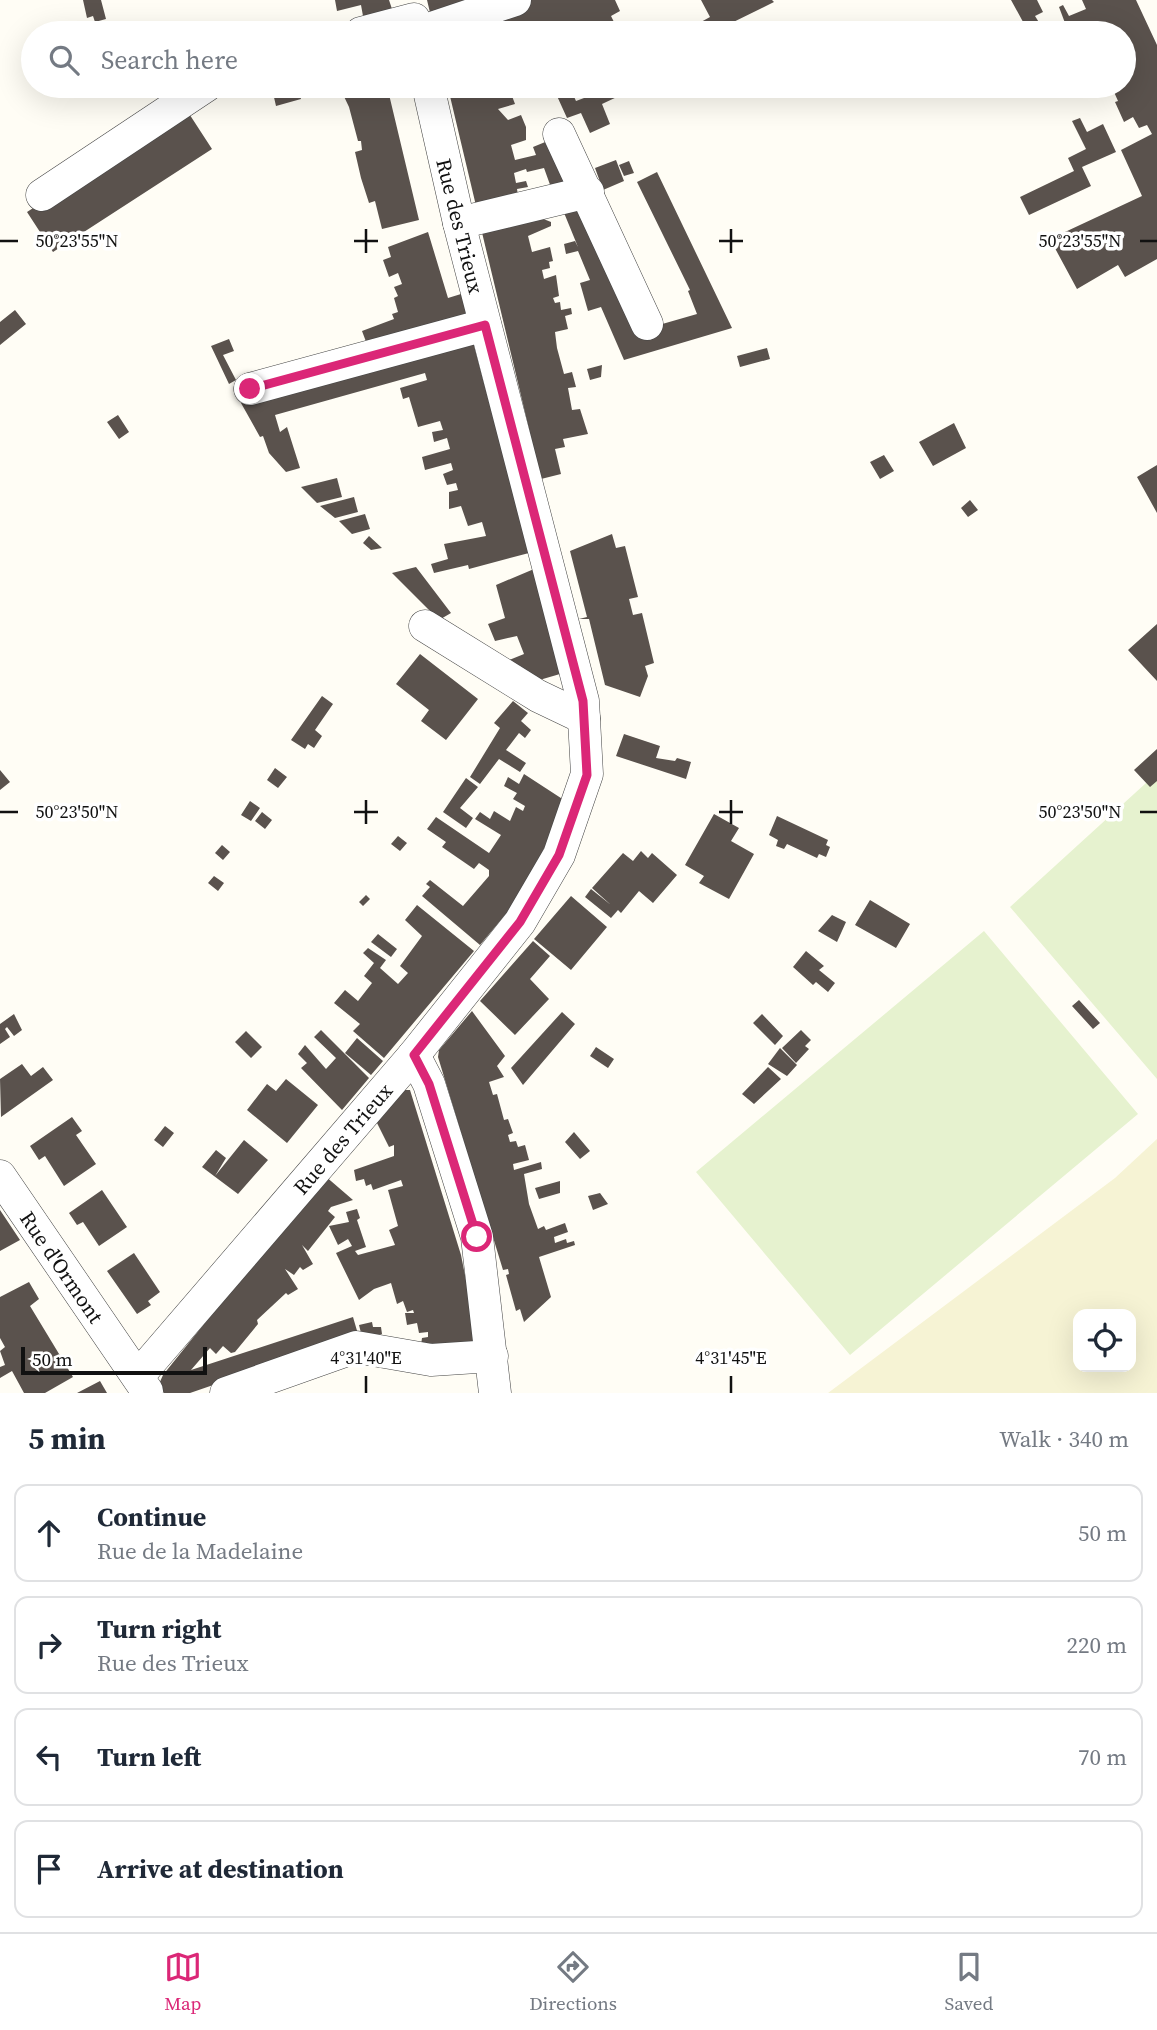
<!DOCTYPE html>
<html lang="en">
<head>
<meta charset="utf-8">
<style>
	body { margin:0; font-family:"Source Serif 4",serif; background:#f2f2f3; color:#1f2937 }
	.controls { position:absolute; right:21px; bottom:21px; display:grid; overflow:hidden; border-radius:14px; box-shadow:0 7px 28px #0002 }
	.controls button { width:63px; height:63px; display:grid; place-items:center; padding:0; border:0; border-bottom:2px solid #e0e1e3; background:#fff; color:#1f2937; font:35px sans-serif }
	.scale { position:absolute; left:21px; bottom:18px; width:186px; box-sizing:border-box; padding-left:7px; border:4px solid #111; border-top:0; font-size:19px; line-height:24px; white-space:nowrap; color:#111; -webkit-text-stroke:5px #fff; paint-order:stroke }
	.stop { position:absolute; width:21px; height:21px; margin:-16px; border:5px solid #db2777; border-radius:50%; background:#fff }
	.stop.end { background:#db2777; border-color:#fff; box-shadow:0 2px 7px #0008 }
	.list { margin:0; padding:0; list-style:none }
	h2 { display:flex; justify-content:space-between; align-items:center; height:91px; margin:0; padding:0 28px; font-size:30px }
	h2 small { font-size:23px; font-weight:400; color:#747a83 }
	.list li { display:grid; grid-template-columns:46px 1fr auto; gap:21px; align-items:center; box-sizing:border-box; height:98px; margin:0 14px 14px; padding:0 14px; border:2px solid #e0e1e3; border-radius:14px }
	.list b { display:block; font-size:26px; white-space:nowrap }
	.list p { margin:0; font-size:23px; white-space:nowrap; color:#747a83 }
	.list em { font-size:23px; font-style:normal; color:#747a83 }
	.icon { flex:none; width:38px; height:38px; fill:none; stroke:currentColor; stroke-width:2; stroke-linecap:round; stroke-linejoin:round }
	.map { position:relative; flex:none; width:1157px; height:1393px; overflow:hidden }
	.search { position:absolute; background:#fff; box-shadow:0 7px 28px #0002; left:21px; right:21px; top:21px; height:77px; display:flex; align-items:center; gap:18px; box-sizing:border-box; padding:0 24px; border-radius:38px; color:#747a83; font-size:26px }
	.sheet { height:539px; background:#fff }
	nav { display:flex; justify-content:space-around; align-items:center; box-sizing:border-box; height:98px; border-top:2px solid #e0e1e3; background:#fff; font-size:19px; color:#747a83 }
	nav a { display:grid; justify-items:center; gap:4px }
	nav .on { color:#db2777 }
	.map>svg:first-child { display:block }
	.farmland { fill:#f6f3d4; fill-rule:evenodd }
	.pitch { fill:#e6f2cf }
	.building { fill:#5a524d }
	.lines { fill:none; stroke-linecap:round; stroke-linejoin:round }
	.minor-casing { stroke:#444; stroke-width:33 }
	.minor { stroke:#fff; stroke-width:32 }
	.route { stroke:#db2777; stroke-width:9 }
	.ticks { fill:none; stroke:#111; stroke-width:2.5 }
	.labels { text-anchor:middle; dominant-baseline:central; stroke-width:7; stroke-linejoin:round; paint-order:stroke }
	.street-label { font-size:21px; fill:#111; stroke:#fff }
	.ticks-label { font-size:18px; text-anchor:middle; fill:#111; stroke:#fff; stroke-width:7; stroke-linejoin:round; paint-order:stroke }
</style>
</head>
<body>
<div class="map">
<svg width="1157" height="1393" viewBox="0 0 1157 1393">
	<rect width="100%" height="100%" fill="#fffdf5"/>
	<path class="farmland" d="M1157,1139V1393H828L1115,1178ZM1078,1314H1131V1367H1078Z"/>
	<path class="pitch" d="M1157,773V1079L1010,907Z
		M984,931L1138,1114L850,1355L696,1172Z"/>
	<path class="building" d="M83,0H101L106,19L95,22L93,16L87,18Z
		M335,0H389L392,9L363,16L361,5L337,11Z
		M427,0H475L433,25Z
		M530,0H615L620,11L611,16L616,26L609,29L610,33H599L595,25L590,28L592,33H549L546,27L530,33H469L467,28Z
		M701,0H772L774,2L711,33H681L710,17Z
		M1011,0H1037L1043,12L1035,16L1040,24L1028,31Z
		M1082,0H1136L1157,45V259L1125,277L1118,265L1077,289L1050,239L1142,196L1121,150L1152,134L1147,125L1139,128L1133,117L1124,122L1115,102L1118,101L1114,92L1109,95L1106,88L1124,86V33H1100L1095,23L1085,26L1088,33H1042L1065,23L1059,7L1063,5L1069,16L1086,9Z
		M339,86H387L419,220L382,229L375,201L369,203L361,178L355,152L362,150L361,141H358L349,107Z
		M474,86H489L492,94L509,88L515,104L498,109L508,120L521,115L526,127V140L511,145L515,160L536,155L533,147L555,138L574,185L553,193L544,168L527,172L526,169L514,173L516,183L526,181L528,187L517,189L519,201L477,210L449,92Z
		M615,86L619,96L602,104L610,124L590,133L581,113L567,118L557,96L571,90L576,101L600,92L601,96L606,94L604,89Z
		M298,87L301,99L276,106L273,93Z
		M186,109L212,149L53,252L27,212Z
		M1080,118L1087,132L1103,124L1116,152L1082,167L1091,186L1029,215L1020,197L1074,171L1068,158L1086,149L1072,121Z
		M616,160L624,181L603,190L595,168Z
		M629,161L634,173L624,176L619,165Z
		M657,172L732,328L624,360L601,307L588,311L580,283L590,280L578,251L566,254L564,244L575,241L578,247L560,203L583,196L638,331L697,314L688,291L690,290L637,182Z
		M541,218L551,222V226L528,236L532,252L550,247L553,261L549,262L550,268L542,270L544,279L556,275L559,296L553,298L555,303L560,302L561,310L571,308L572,314L565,316L568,329L555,332L557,348L564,374L572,372L576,387L568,388L572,410L580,409L588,434L563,439L565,447L555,449L561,474L541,479L479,220Z
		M428,232L448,298L461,294L467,316L368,347L362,331L394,319L392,314L398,312L394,298L398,296L394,287L402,284L398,273L389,277L383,260L391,257L388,247Z
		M15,310L26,324L0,345V322Z
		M472,338L529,553L469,569L468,565L434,573L431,564L448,559L444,544L486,536L482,522L468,526L461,506L449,509V492L458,490L456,483L447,485L443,474L453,470L451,463L425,470L422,457L450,449L447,438L434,442L432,432L443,430L440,421L418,427L409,397L403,399L400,388L427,380L425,373L275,415L280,432L287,427L300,468L286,472L269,453L263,436L260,437L241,403Z
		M229,339L234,351L223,355L236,380L229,384L211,346Z
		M767,348L770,359L740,367L737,356Z
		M602,365L601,377L590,380L587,369Z
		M118,415L129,432L119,439L107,422Z
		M954,423L966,448L933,466L919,442Z
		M884,455L894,471L880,479L870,462Z
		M1157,465V513L1137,477Z
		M337,478L342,497L317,503L301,487Z
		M354,497L358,512L335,518L320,506Z
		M970,500L978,510L968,517L961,508Z
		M365,514L370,529L352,534L339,521Z
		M612,534L616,548L625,546L638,597L629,599L633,615L642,613L654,663L645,666L648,676L640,697L605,685L589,619H579L587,617L570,551Z
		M369,536L382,548L371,550L363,543Z
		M416,567L451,613L439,620L392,573Z
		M534,569L560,674L536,681L534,675L518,679L502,663L524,654L517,636L495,641L488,624L505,618L496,585Z
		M1157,624V681L1128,650Z
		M420,654L478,699L446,740L421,721L429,710L396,684Z
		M322,696L333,704L315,730L322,736L314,748L308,744L305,749L291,740Z
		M513,701L528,713L521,721L531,730L525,738L519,733L506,750L526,763L520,772L499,759L480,784L470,777L500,728L494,723Z
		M624,734L660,746L656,758L675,761L677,758L691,762L686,779L616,756Z
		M1157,749V781L1150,787L1134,770Z
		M275,768L287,777L278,788L267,780Z
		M0,770L10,782L0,790Z
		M524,774L567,802L520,897L480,945L422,896L430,887L426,884L430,880L463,906L489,876V870L479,863L474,869L442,847L446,842L427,829L436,817L489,853L501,835L475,819L480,812L490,819L494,811L510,821L516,807L523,811L525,806L513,799L517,793L504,786L508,777L519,784Z
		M466,778L478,787L460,808L473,818L466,828L443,812Z
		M250,801L260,808L251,821L241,815Z
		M262,812L272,820L265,829L255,821Z
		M714,814L739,828L731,841L754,854L729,899L699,883L704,876L685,865Z
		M777,816L828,840L826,845L830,847L826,857L819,854L817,858L787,844L784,849L776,846L778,840L769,835Z
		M398,836L407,843L400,851L391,844Z
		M222,845L230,852L223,860L215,853Z
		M641,851L648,858L652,853L677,875L653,903L639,891L621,913L618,910L611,918L585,897L591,889L611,905L592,888L623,853L633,861Z
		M214,876L224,883L218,891L208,883Z
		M366,895L370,899L363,906L359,902Z
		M571,896L607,927L571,970L534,939Z
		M870,900L910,924L896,948L855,925Z
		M417,905L474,951L384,1058L353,1031L360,1024L334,1003L345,990L358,1001L372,983L364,976L374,963L363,953L368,948L386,960L380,968L398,984L408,973L400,966L422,936L405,920Z
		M832,915L846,922L837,942L818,931Z
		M378,934L397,949L391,957L371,942Z
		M533,941L550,956L530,979L549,999L515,1035L480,1001Z
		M806,951L824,966L819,970L835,983L828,992L816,982L813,985L793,967Z
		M1079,1000L1100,1023L1093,1029L1072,1006Z
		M472,1011L505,1056L497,1066L504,1077L489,1082L493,1095L497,1094L504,1120L508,1119L513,1133L508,1135L510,1142L516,1141L518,1147L525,1145L529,1160L513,1164L514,1170L541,1162L542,1169L524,1174L529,1204L538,1229L544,1226L546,1230L565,1223L568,1232L554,1237L555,1243L566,1239L567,1243L574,1241L575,1245L539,1257L551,1297L524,1322L520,1309L516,1311L506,1275L509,1274L508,1269L503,1270L438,1057L439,1050Z
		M562,1012L575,1024L523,1085L511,1068Z
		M14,1014L22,1030L14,1036L7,1027L5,1029L10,1037L0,1044V1024Z
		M762,1014L783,1036L775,1045L753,1023Z
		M321,1030L369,1078L342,1110L301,1068L307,1063L298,1054L305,1045L326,1069L336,1058L314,1037Z
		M801,1030L811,1040L805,1046L809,1049L796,1063L782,1048Z
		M246,1031L262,1047L251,1058L235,1042Z
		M357,1038L383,1061L371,1075L345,1053Z
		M596,1047L614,1059L608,1068L590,1056Z
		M780,1048L797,1065L787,1076L768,1064Z
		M22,1064L31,1076L43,1067L53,1080L1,1117L0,1079Z
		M768,1067L781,1079L754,1104L742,1094Z
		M286,1079L318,1105L287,1143L247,1110L267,1084L276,1091Z
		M402,1090H410L461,1255L480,1350L420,1352L422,1338L428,1337V1332L419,1333L417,1323L407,1325L405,1313H414L413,1310L407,1312L403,1301L397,1304L391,1283L374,1289L359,1300L336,1253L352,1246L348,1239L338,1245L329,1226L349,1222L346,1212L357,1209L360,1218L357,1220L366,1247L355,1251L358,1255L395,1245L389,1230L398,1226L388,1190L403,1186L401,1180L373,1190L371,1184L366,1186L364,1179L356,1181L354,1170L394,1156V1145L389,1147L375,1119Z
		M72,1117L82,1131L76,1135L96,1164L64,1186L45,1156L39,1160L30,1146Z
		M165,1126L174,1133L163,1147L154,1140Z
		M574,1132L590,1151L580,1159L565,1142Z
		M244,1140L268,1160L238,1194L202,1167L216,1150L226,1158L215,1176Z
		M324,1175L353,1200L331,1207L328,1211L335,1217L308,1251L302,1245L313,1264L303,1270L300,1267L294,1275L285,1269L298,1289L288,1295L286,1293L257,1320L258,1324L235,1352L231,1353L223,1346L216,1354L210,1348L191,1370L353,1317L360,1341L280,1362L190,1393H164L159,1384L163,1375Z
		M560,1181V1193L539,1199L535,1188Z
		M102,1190L127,1227L99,1246L83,1222L77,1225L69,1213Z
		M600,1193L608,1204L593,1210L588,1196Z
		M0,1210L20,1240L0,1251Z
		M134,1253L160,1292L148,1301L151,1305L137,1314L107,1271Z
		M29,1282L39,1299L30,1306L73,1377L45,1393H24L12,1371L0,1378V1367L5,1365L0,1351L5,1347L0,1338V1297Z
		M372,1322L373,1327H381L382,1334L363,1341L359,1325Z
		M100,1381L107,1393H77Z"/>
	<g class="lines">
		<g class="minor-casing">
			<g id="minor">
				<path d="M361,33L414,19"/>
				<path d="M417,33L515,0"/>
				<path d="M559,134L647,324"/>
				<path d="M42,195L206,86"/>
				<path d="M459,223L588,192"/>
				<path d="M250,389L485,325"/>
				<path d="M425,626L538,696L584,718"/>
				<path d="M414,1055L429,1084L477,1237L495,1393"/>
				<path id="s1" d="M0,1176L147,1391"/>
				<path id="s2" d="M139,1375L414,1055L520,922L559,855L587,774L583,701L459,223L428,86"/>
				<path d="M226,1393L356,1347L431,1360L492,1356"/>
			</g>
		</g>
		<use href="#minor" class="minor"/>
	</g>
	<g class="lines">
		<path class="route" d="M250,389L485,325L583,701L587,775L559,855L520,922L414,1055L429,1084L477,1237"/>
	</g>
	<path class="ticks" d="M366,229V253M731,229V253M0,241H18M354,241H378M719,241H743M1140,241H1157M366,800V824M731,800V824M0,812H18M354,812H378M719,812H743M1140,812H1157M366,1376V1393M731,1376V1393"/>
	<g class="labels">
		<g class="street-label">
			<text transform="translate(460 226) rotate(76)">Rue des Trieux</text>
			<text stroke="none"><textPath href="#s2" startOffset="312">Rue des Trieux</textPath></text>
			<text stroke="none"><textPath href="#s1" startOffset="110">Rue d'Ormont</textPath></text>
		</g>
	</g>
	<g class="ticks-label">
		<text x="77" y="247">50°23'55"N</text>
		<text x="1080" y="247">50°23'55"N</text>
		<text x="77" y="818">50°23'50"N</text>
		<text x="1080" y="818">50°23'50"N</text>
		<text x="366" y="1364">4°31'40"E</text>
		<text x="731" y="1364">4°31'45"E</text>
	</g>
</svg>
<div class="controls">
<button><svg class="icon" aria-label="locate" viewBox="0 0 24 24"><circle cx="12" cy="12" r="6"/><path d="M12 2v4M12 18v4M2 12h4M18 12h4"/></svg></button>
</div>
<div class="scale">50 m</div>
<div class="stop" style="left:477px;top:1237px"></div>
<div class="stop end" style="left:250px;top:389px"></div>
<div class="search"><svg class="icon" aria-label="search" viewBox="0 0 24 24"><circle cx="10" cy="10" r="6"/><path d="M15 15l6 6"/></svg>Search here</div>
</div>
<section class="sheet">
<h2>5 min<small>Walk · 340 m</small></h2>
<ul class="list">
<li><svg class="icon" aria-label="ahead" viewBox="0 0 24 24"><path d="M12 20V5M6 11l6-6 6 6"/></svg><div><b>Continue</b><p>Rue de la Madelaine</p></div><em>50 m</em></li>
<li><svg class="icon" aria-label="right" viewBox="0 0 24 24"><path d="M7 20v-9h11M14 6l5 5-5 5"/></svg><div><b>Turn right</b><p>Rue des Trieux</p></div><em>220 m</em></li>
<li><svg class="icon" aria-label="left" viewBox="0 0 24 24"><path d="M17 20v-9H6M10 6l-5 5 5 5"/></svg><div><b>Turn left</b></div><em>70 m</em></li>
<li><svg class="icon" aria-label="arrive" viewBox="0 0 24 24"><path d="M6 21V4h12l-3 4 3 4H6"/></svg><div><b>Arrive at destination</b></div></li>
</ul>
</section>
<nav>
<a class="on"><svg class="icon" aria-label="map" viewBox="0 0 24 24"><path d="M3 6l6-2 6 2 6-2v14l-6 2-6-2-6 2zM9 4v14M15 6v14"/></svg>Map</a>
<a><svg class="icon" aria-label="directions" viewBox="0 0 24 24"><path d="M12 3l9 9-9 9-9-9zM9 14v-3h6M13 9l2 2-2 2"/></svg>Directions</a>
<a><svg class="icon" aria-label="saved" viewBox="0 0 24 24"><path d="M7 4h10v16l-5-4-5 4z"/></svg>Saved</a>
</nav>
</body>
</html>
